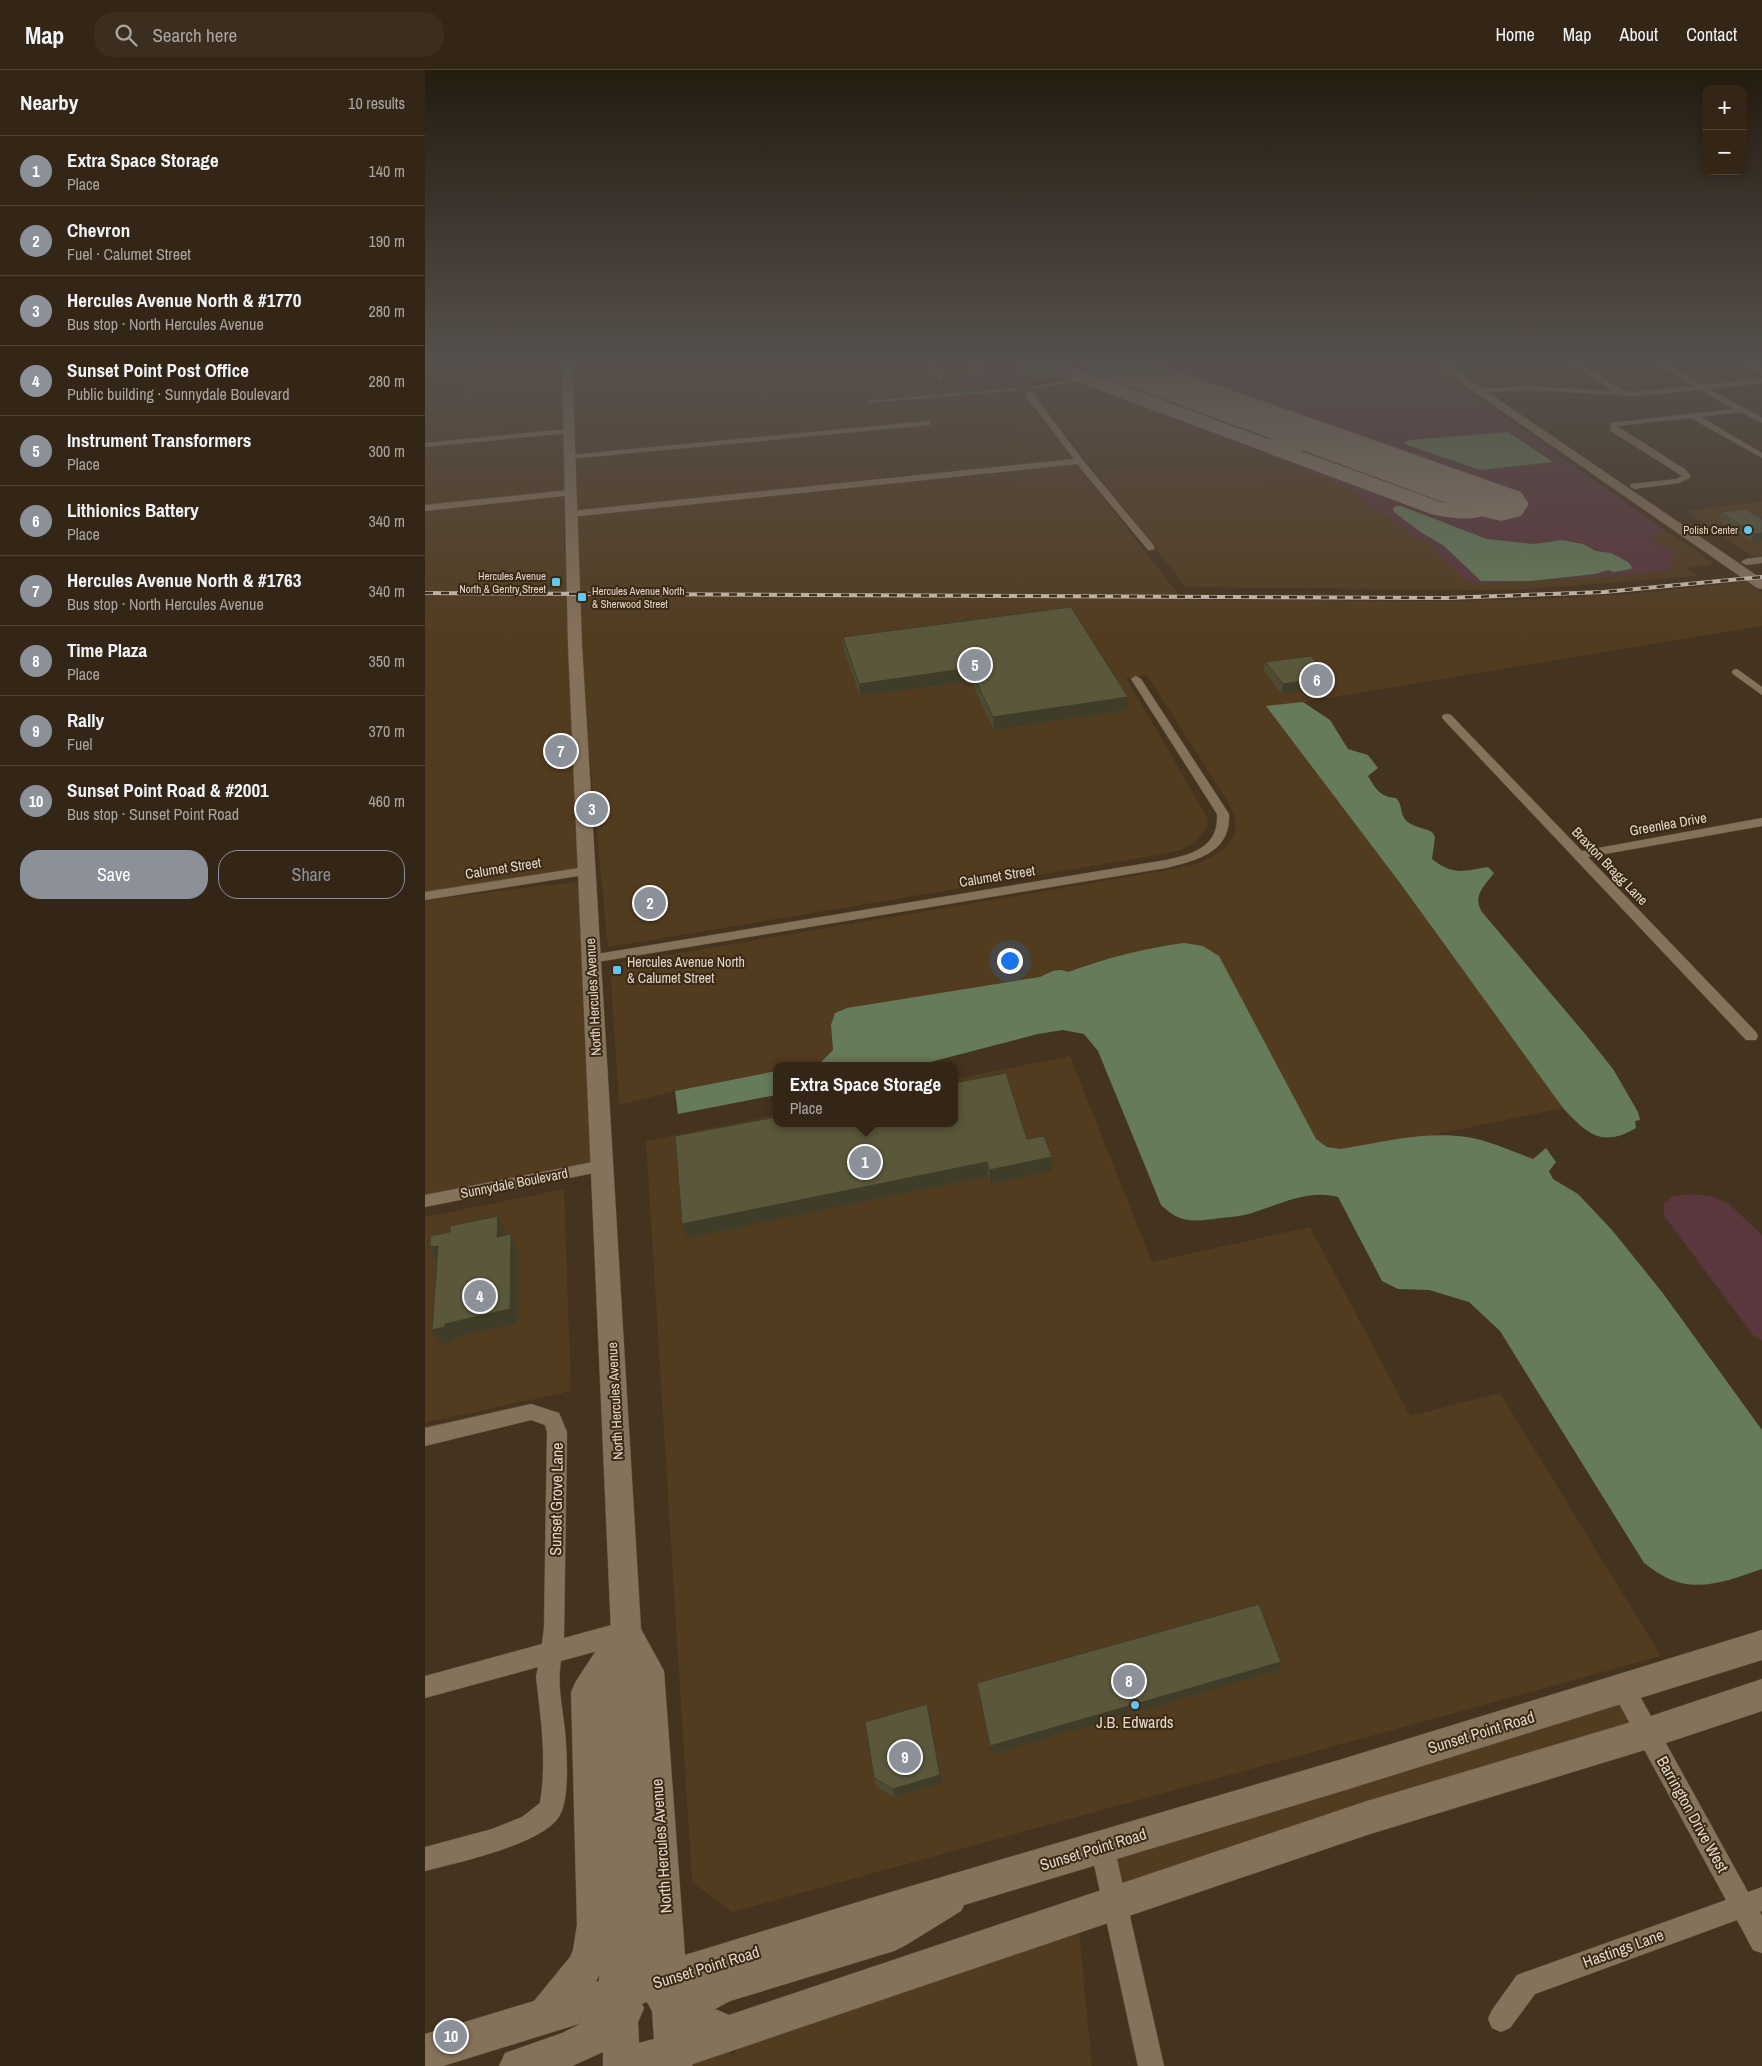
<!DOCTYPE html>
<html lang="en">
<head>
<meta charset="utf-8">
<style>
	body { margin:0; font-family:"Archivo Narrow",sans-serif; background:#3b2e1f; color:#f1f3f6 }
	.controls { position:absolute; right:15px; top:15px; display:grid; overflow:hidden; border-radius:10px; box-shadow:0 2px 12px #0003 }
	.controls button { width:45px; height:45px; display:grid; place-items:center; padding:0; border:0; border-bottom:1px solid #4e4335; background:#332616; color:#f1f3f6; font:25px sans-serif }
	.you { position:absolute; left:584px; top:890px; width:18px; height:18px; margin:-12px; border:4px solid #fff; border-radius:50%; background:#1a73e8; box-shadow:0 0 0 8px #1a73e833 }
	.badge { display:grid; place-items:center; width:32px; height:32px; border-radius:50%; background:#8c9099; color:#fff; font-size:16px; font-weight:700 }
	.pin { position:absolute; translate:-50% -50%; border:2px solid #fff; box-shadow:0 1px 5px #0006 }
	.popup { position:absolute; left:348px; top:992px; width:185px; height:65px; box-sizing:border-box; display:grid; place-content:center; border-radius:10px; background:#332616; filter:drop-shadow(0 1px 4px #0005); font-size:16px; white-space:nowrap; color:#a9a5a1 }
	.popup b { font-size:19px; color:#f1f3f6 }
	.popup::after { content:''; position:absolute; left:50%; top:100%; margin-left:-10px; border:10px solid transparent; border-top-color:#332616 }
	.list { margin:0; padding:0; list-style:none }
	h2 { display:flex; justify-content:space-between; align-items:center; height:65px; margin:0; padding:0 20px; font-size:21px }
	h2 small { font-size:16px; font-weight:400; color:#a9a5a1 }
	.list li { display:grid; grid-template-columns:32px 1fr auto; gap:15px; align-items:center; box-sizing:border-box; height:70px; padding:0 20px; border-top:1px solid #4e4335 }
	.list b { display:block; font-size:19px; white-space:nowrap }
	.list p { margin:0; font-size:16px; white-space:nowrap; color:#a9a5a1 }
	.list em { font-size:16px; font-style:normal; color:#a9a5a1 }
	.actions { display:flex; gap:10px; padding:15px 20px }
	.actions a { flex:1; padding:11px 0; border:1px solid #8c9099; border-radius:20px; text-align:center; font-size:18px; color:#8c9099 }
	.actions .main { background:#8c9099; color:#fff }
	.icon { flex:none; width:28px; height:28px; fill:none; stroke:currentColor; stroke-width:2; stroke-linecap:round; stroke-linejoin:round }
	.map { position:relative; flex:none; width:1337px; height:1996px; overflow:hidden }
	header { display:flex; align-items:center; gap:30px; box-sizing:border-box; height:70px; padding:0 25px; background:#332616; border-bottom:1px solid #4e4335 }
	header strong { font-size:24px }
	nav { display:flex; gap:28px; margin-inline-start:auto; font-size:18px }
	.search { width:350px; height:45px; background:#3b2e1f; display:flex; align-items:center; gap:12px; box-sizing:border-box; padding:0 18px; border-radius:20px; color:#a9a5a1; font-size:19px }
	main { display:flex }
	aside { flex:1; background:#332616 }
	.map>svg:first-child { display:block }
	.built { fill:#523c20 }
	.green { fill:#5a373d; fill-rule:evenodd }
	.water { fill:#667b5a }
	.lines { fill:none; stroke-linecap:round; stroke-linejoin:round }
	.stream { stroke:#667b5a; stroke-width:2.5 }
	.taxiway { fill:#8a7c6a; fill-rule:evenodd }
	.runway { fill:#8a7c6a; fill-rule:evenodd }
	.street-casing { stroke:#5e4f3c; stroke-width:1 }
	.secondary-casing { stroke:#5e4f3c; stroke-width:1 }
	.street { fill:#85725b; fill-rule:evenodd }
	.secondary { fill:#85725b; fill-rule:evenodd }
	.rail-casing { stroke:#d0c4b6; stroke-width:4 }
	.rail { stroke:#3a2914; stroke-width:2.5; stroke-dasharray:8; stroke-linecap:butt }
	.wall { fill:#4d4b33 }
	.shaded-wall { fill:#3f3d29 }
	.building { fill:#5a573b; stroke:#3f3d29 }
	.poi-dot { fill:#64c5ee; stroke:#3a2914; stroke-width:2 }
	.labels { text-anchor:middle; dominant-baseline:central; stroke-width:4; stroke-linejoin:round; paint-order:stroke }
	.far-poi-label { font-size:11px; fill:#e3d8cb; stroke:#3a2914; text-anchor:end }
	.street-label { font-size:14px; fill:#e3d8cb; stroke:#3a2914 }
	.poi-label { font-size:14px; fill:#e3d8cb; stroke:#3a2914; text-anchor:start }
	.near-street-label { font-size:16px; fill:#e3d8cb; stroke:#3a2914 }
	.near-poi-label { font-size:16px; fill:#e3d8cb; stroke:#3a2914 }
</style>
</head>
<body>
<header>
<strong>Map</strong>
<div class="search"><svg class="icon" aria-label="search" viewBox="0 0 24 24"><circle cx="10" cy="10" r="6"/><path d="M15 15l6 6"/></svg>Search here</div>
<nav><a>Home</a><a>Map</a><a>About</a><a>Contact</a></nav>
</header>
<main>
<aside>
<h2>Nearby<small>10 results</small></h2>
<ul class="list">
<li><span class="badge">1</span><div><b>Extra Space Storage</b><p>Place</p></div><em>140 m</em></li>
<li><span class="badge">2</span><div><b>Chevron</b><p>Fuel · Calumet Street</p></div><em>190 m</em></li>
<li><span class="badge">3</span><div><b>Hercules Avenue North &amp; #1770</b><p>Bus stop · North Hercules Avenue</p></div><em>280 m</em></li>
<li><span class="badge">4</span><div><b>Sunset Point Post Office</b><p>Public building · Sunnydale Boulevard</p></div><em>280 m</em></li>
<li><span class="badge">5</span><div><b>Instrument Transformers</b><p>Place</p></div><em>300 m</em></li>
<li><span class="badge">6</span><div><b>Lithionics Battery</b><p>Place</p></div><em>340 m</em></li>
<li><span class="badge">7</span><div><b>Hercules Avenue North &amp; #1763</b><p>Bus stop · North Hercules Avenue</p></div><em>340 m</em></li>
<li><span class="badge">8</span><div><b>Time Plaza</b><p>Place</p></div><em>350 m</em></li>
<li><span class="badge">9</span><div><b>Rally</b><p>Fuel</p></div><em>370 m</em></li>
<li><span class="badge">10</span><div><b>Sunset Point Road &amp; #2001</b><p>Bus stop · Sunset Point Road</p></div><em>460 m</em></li>
</ul>
<div class="actions"><a class="main">Save</a><a>Share</a></div>
</aside>
<div class="map">
<svg width="1337" height="1996" viewBox="0 0 1337 1996">
	<rect width="100%" height="100%" fill="#44331e"/>
	<path class="built" d="M54,291H138L139,360L0,374V326L42,323Z
		M145,291H744L1087,353L1289,494L1262,498L1273,506L1102,519L1053,520L761,517L607,322L600,323L649,390L151,442L149,388L506,354L505,351L149,385Z
		M139,363L140,422L0,437V377Z
		M651,393L758,530L1030,531L1114,529L1204,524L1321,512L1337,523V556L866,634L842,636L975,813L1138,1038L1008,1065L916,1079L902,1077L891,1069L737,876L670,892L643,902L637,899L629,900L615,907L406,955L408,980L396,992L378,996H351V1001L250,1021L194,1035L185,895L743,800L768,795L785,788L800,778L809,767L811,755L809,744L803,732L722,605L701,608L781,745L783,753L780,760L769,773L756,780L733,785L183,877L161,653L151,446Z
		M140,425L139,479H142L154,798L0,822V440Z
		M1337,431V485L1327,486L1261,441Z
		M155,812L168,1091L0,1124V831L121,815Z
		M645,986L727,1192L885,1157L985,1346L1075,1323L1236,1586L307,1842L267,1812L221,1071L351,1045V1053H529V1009Z
		M139,1119L146,1321L0,1353V1147Z
		M1195,1634L1205,1653L699,1813L692,1787Z
		M654,1862L667,1996H263L301,1982L309,1986L312,1978Z"/>
	<path class="green" d="M570,291H589L607,309L635,306L599,291H608L1014,442C1044,448 1059,442 1086,430L694,291H999L1141,390L1138,391L1145,393L1240,461L1226,466L1227,469L1250,484L1244,493L1245,500L1183,507L1046,514L1005,478L1015,475L996,469L988,465L965,446L952,441L927,419L901,408L637,308L528,318L519,304L549,302ZM1088,363L1126,389L1118,394L1055,400L980,372L1011,368ZM971,436H976L1062,469L1109,474L1137,470L1158,474L1171,481L1186,483L1206,499L1057,511L1018,475L997,463Z
		M640,291H663L792,338L795,343L787,347L769,346L634,296Z
		M815,346L871,367L872,371C851,384 807,360 785,352L799,351Z
		M891,374L1049,431L1053,436L1039,440L1020,438L861,380L880,378Z
		M1267,1124L1287,1126L1304,1134L1337,1165V1271L1328,1265L1240,1147L1238,1135L1248,1126Z"/>
	<path class="water" d="M589,291H599L636,306L607,309Z
		M1083,362L1128,392L1055,400L980,374V372L986,370Z
		M971,436H976L1062,469L1109,474L1137,470L1147,472L1158,474L1171,481L1186,483L1203,492L1207,497L1206,499L1189,502L1183,500L1170,504L1105,511H1056L1018,475L997,463L969,442L968,438Z
		M878,632L905,650L923,679L943,685L953,698L943,706C951,719 955,727 971,728C977,734 975,739 978,746C983,757 998,757 1007,762L1010,767L1007,789C1029,806 1037,801 1063,797L1069,803C1059,817 1047,825 1057,842L1161,965L1188,999L1213,1042L1215,1050L1210,1051L1211,1058C1177,1078 1162,1064 1138,1038L975,813L841,636Z
		M759,873L778,876L794,886L891,1069L902,1077L916,1079C957,1072 1001,1061 1042,1067C1066,1071 1086,1081 1108,1089L1121,1078L1131,1092L1124,1101L1128,1109L1153,1124L1187,1160L1237,1222L1337,1360V1499C1305,1510 1274,1523 1242,1508C1234,1504 1226,1498 1219,1493L1075,1261L1044,1232L1004,1220L973,1219L957,1211L913,1127C883,1119 856,1134 827,1143C815,1147 801,1147 789,1149C765,1152 754,1152 736,1135L673,981L659,964L638,960L613,964L490,996H378L396,992L408,980L406,955L410,943L422,938L615,907C625,902 633,897 643,902C681,888 720,878 759,873Z
		M351,1001V1025L253,1044L250,1021Z"/>
	<g class="lines">
		<path class="stream" d="M504,291L516,310
			M605,318L650,311
			M442,332L593,319"/>
		<path class="taxiway" d="M542,291H560L561,296L559,300L552,302L545,300Z
			M605,291H632L843,369L861,371L870,369L868,363L871,359L878,357L885,359L891,370L884,378L876,381L1019,433L1045,435L1047,433L1040,424L1043,419C1056,416 1063,421 1070,432C1066,456 1023,448 1006,444L607,295Z"/>
		<path class="runway" d="M656,291H724L1096,422L1104,434L1096,446L1076,451L1056,446L663,301Z"/>
		<g class="street-casing">
			<path id="street" d="M0,291H6L0,294Z
				M1142,291H1151L1199,321L1211,322L1269,316L1227,291H1236L1278,315L1337,309V313L1284,319L1337,348V353L1316,342L1276,347L1337,383V388L1266,348L1192,356L1261,400L1266,407L1254,413L1209,419L1205,416L1206,414L1252,409L1257,406L1186,361L1185,353L1309,339L1276,320L1211,326L1103,320L1053,323L1049,321L1053,319L1103,316L1188,321Z
				M1313,291H1322L1337,299V304Z
				M601,322H607L657,389L729,476V480H723L652,394L146,447L142,444L146,441L649,389L601,326Z
				M502,351H505V355L144,389L140,387L144,385Z
				M143,359H146V363L0,377V373Z
				M145,420L148,421V425L0,441V435Z
				M1337,487V493L1321,495L1316,492L1321,489Z
				M1312,599L1337,617V625L1308,604L1307,602L1308,600Z
				M711,606L716,609L804,744C806,783 772,790 741,798L166,893L161,892L159,889L161,886L166,885L741,790C768,784 794,777 792,744L706,609Z
				M1022,644L1026,645L1157,781L1337,748V756L1163,787L1331,962L1333,966L1331,970H1321L1018,649L1017,647L1018,645Z
				M161,797L166,798L167,801L166,804L0,830V822Z
				M178,1090L184,1092L186,1096L184,1100L0,1137V1125Z
				M106,1334L134,1343L142,1362L139,1568L201,1551L209,1554L212,1562L209,1570L201,1573L136,1591C131,1619 140,1646 141,1674C142,1693 144,1728 135,1745C120,1774 31,1793 0,1801V1777L67,1759L97,1747L115,1733C122,1690 116,1649 111,1607L113,1597L0,1628V1606L117,1574L119,1558L122,1362L120,1355L106,1350L0,1376V1358Z
				M1198,1607L1206,1610L1323,1822L1337,1817V1841L1335,1842L1337,1846V1883L1328,1880L1312,1850L1110,1924L1085,1958L1076,1962L1067,1958L1063,1949L1067,1940L1092,1905L1301,1830L1190,1626L1187,1618L1190,1610Z
				M677,1764L685,1768L689,1776L739,1996H713L665,1776L669,1768Z"/>
		</g>
		<g class="secondary-casing">
			<path id="secondary" d="M137,291H147L157,575L216,1559L239,1601L260,1885L456,1825L914,1690L1337,1560V1590L914,1722L539,1835L536,1841L481,1875L469,1881L305,1931L290,1939L304,1945L942,1731L1223,1647L1337,1609V1641L1223,1679L942,1765L268,1994L267,1996H178V1982L147,1996H74L80,1983L137,1963L157,1953L18,1996H0V1964L109,1931L145,1887L148,1880L152,1855L146,1622L151,1611L178,1570L184,1568L186,1562L143,575ZM174,1905V1911L171,1912ZM222,1932L227,1941L229,1969L214,1973L213,1952L219,1938L217,1934Z
				M1005,291H1017L1337,509V519L1332,518Z"/>
		</g>
		<use href="#street" class="street"/>
		<use href="#secondary" class="secondary"/>
		<g class="rail-casing">
			<path id="rail" d="M0,523L1021,528L1179,522L1337,507"/>
		</g>
		<use href="#rail" class="rail"/>
	</g>
	<path class="wall" d="M1296,442L1337,449L1326,472L1293,450Z
		M418,567L703,627L702,640L569,660L546,611L435,626L419,580Z
		M840,592L903,617L857,624L839,601Z
		M602,1069L627,1087V1101L565,1114L563,1106L262,1168Z
		M856,1592L854,1600L567,1684L552,1613Z
		M449,1708L517,1713L470,1727L452,1717Z"/>
	<path class="shaded-wall" d="M1337,463V471L1326,472L1329,464Z
		M545,598L546,611L435,626L434,614Z
		M904,607L903,617L857,624L858,614Z
		M703,627L702,640L569,660L568,647Z
		M233,817L235,824L237,843L215,847L213,840Z
		M627,1087V1101L565,1114L564,1100Z
		M562,1092L563,1106L262,1168L257,1154Z
		M73,1146L80,1160L79,1181L72,1167Z
		M86,1164L92,1178V1253L28,1268L27,1271L15,1274L7,1260L20,1254Z
		M13,1176L12,1191L5,1177Z
		M856,1592L854,1600L567,1684L565,1676Z
		M502,1634L517,1713L470,1727L468,1719Z"/>
	<path class="building" d="M1320,439L1337,449V463L1329,464L1296,442Z
		M646,537L703,627L568,647L545,598L434,614L418,567Z
		M886,586L904,607L858,614L840,592Z
		M233,817L235,836L213,840L212,821Z
		M581,1003L602,1069L619,1066L627,1087L564,1100L562,1092L257,1154L250,1066L351,1047V1053H529V1013Z
		M73,1146L72,1167L86,1164L85,1239L20,1254V1257L7,1260L13,1176L5,1177V1166L25,1162V1156Z
		M834,1534L856,1592L565,1676L552,1613Z
		M502,1634L515,1705L468,1719L449,1708L440,1652Z"/>
	<linearGradient id="sky" x2="0" y2="1"><stop stop-color="#251c10"/><stop offset="0.51" stop-color="#56504c"/><stop offset="1" stop-color="#56504c" stop-opacity="0"/></linearGradient>
	<rect width="1337" height="571" fill="url(#sky)"/>
	<g class="poi-dot">
		<circle cx="1323" cy="460" r="5"/>
		<rect x="126" y="507" width="10" height="10" rx="2.5"/>
		<rect x="152" y="522" width="10" height="10" rx="2.5"/>
		<rect x="187" y="895" width="10" height="10" rx="2.5"/>
		<circle cx="710" cy="1635" r="5"/>
	</g>
	<g class="labels">
		<g class="far-poi-label">
			<text x="1313" y="460">Polish Center</text>
			<text x="121" y="506">Hercules Avenue<tspan x="121" dy="13">North &amp; Gentry Street</tspan></text>
			<text x="167" y="521" text-anchor="start">Hercules Avenue North<tspan x="167" dy="13">&amp; Sherwood Street</tspan></text>
		</g>
		<g class="street-label">
			<text transform="translate(1243 754) rotate(-10)">Greenlea Drive</text>
			<text transform="translate(1185 796) rotate(46)">Braxton Bragg Lane</text>
			<text transform="translate(78 798) rotate(-9)">Calumet Street</text>
			<text transform="translate(572 806) rotate(-9)">Calumet Street</text>
			<text transform="translate(168 927) rotate(-93)">North Hercules Avenue</text>
			<text transform="translate(89 1113) rotate(-11)">Sunnydale Boulevard</text>
			<text transform="translate(190 1331) rotate(-93)">North Hercules Avenue</text>
		</g>
		<g class="poi-label">
			<text x="202" y="892">Hercules Avenue North<tspan x="202" dy="16">&amp; Calumet Street</tspan></text>
		</g>
		<g class="near-street-label">
			<text transform="translate(131 1429) rotate(-89)">Sunset Grove Lane</text>
			<text transform="translate(1056 1662) rotate(-17)">Sunset Point Road</text>
			<text transform="translate(1268 1744) rotate(61)">Barrington Drive West</text>
			<text transform="translate(236 1776) rotate(-94)">North Hercules Avenue</text>
			<text transform="translate(668 1779) rotate(-17)">Sunset Point Road</text>
			<text transform="translate(1198 1878) rotate(-20)">Hastings Lane</text>
			<text transform="translate(281 1897) rotate(-17)">Sunset Point Road</text>
		</g>
		<g class="near-poi-label">
			<text x="710" y="1652">J.B. Edwards</text>
		</g>
	</g>
</svg>
<div class="controls">
<button>+</button>
<button>−</button>
</div>
<div class="you"></div>
<div class="pin badge" style="left:440px;top:1092px">1</div>
<div class="popup"><b>Extra Space Storage</b>Place</div>
<div class="pin badge" style="left:225px;top:833px">2</div>
<div class="pin badge" style="left:167px;top:739px">3</div>
<div class="pin badge" style="left:55px;top:1226px">4</div>
<div class="pin badge" style="left:550px;top:595px">5</div>
<div class="pin badge" style="left:892px;top:610px">6</div>
<div class="pin badge" style="left:136px;top:681px">7</div>
<div class="pin badge" style="left:704px;top:1611px">8</div>
<div class="pin badge" style="left:480px;top:1687px">9</div>
<div class="pin badge" style="left:26px;top:1966px">10</div>
</div>
</main>
</body>
</html>
